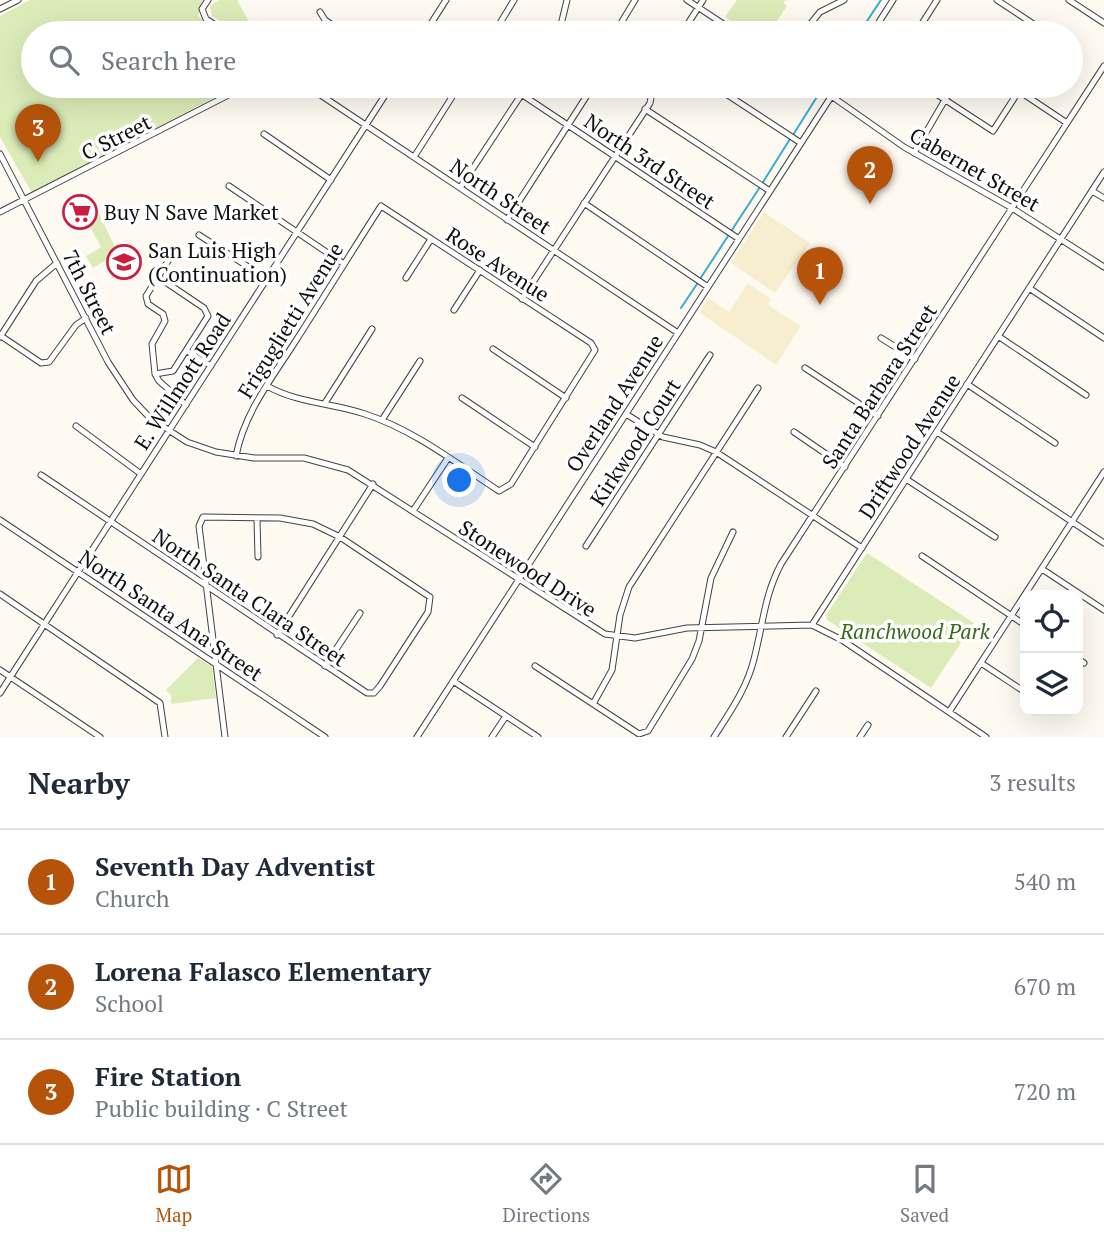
<!DOCTYPE html>
<html lang="en">
<head>
<meta charset="utf-8">
<style>
	body { margin:0; font-family:"PT Serif",serif; background:#f6f6f7; color:#1f2937 }
	.controls { position:absolute; right:21px; bottom:21px; display:grid; overflow:hidden; border-radius:14px; box-shadow:0 7px 28px #0002 }
	.controls button { width:63px; height:63px; display:grid; place-items:center; padding:0; border:0; border-bottom:2px solid #e0e1e3; background:#fff; color:#1f2937; font:35px sans-serif }
	.you { position:absolute; left:460px; top:481px; width:24px; height:24px; margin:-18px; border:5px solid #fff; border-radius:50%; background:#1a73e8; box-shadow:0 0 0 10px #1a73e833 }
	.badge { display:grid; place-items:center; width:46px; height:46px; border-radius:50%; background:#b45309; color:#fff; font-size:23px; font-weight:700 }
	.pin { position:absolute; translate:-50% -58px; filter:drop-shadow(0 2px 4px #0008) }
	.pin::after { content:''; position:absolute; top:37px; width:24px; height:21px; background:inherit; clip-path:polygon(0 0,100% 0,50% 100%) }
	.list { margin:0; padding:0; list-style:none }
	h2 { display:flex; justify-content:space-between; align-items:center; height:91px; margin:0; padding:0 28px; font-size:30px }
	h2 small { font-size:23px; font-weight:400; color:#747a83 }
	.list li { display:grid; grid-template-columns:46px 1fr auto; gap:21px; align-items:center; box-sizing:border-box; height:105px; padding:0 28px; border-top:2px solid #e0e1e3 }
	.list b { display:block; font-size:26px; white-space:nowrap }
	.list p { margin:0; font-size:23px; white-space:nowrap; color:#747a83 }
	.list em { font-size:23px; font-style:normal; color:#747a83 }
	.icon { flex:none; width:38px; height:38px; fill:none; stroke:currentColor; stroke-width:2; stroke-linecap:round; stroke-linejoin:round }
	.map { position:relative; flex:none; width:1104px; height:737px; overflow:hidden }
	.search { position:absolute; background:#fff; box-shadow:0 7px 28px #0002; left:21px; right:21px; top:21px; height:77px; display:flex; align-items:center; gap:18px; box-sizing:border-box; padding:0 24px; border-radius:38px; color:#747a83; font-size:26px }
	.sheet { height:406px; background:#fff }
	nav { display:flex; justify-content:space-around; align-items:center; box-sizing:border-box; height:98px; border-top:2px solid #e0e1e3; background:#fff; font-size:19px; color:#747a83 }
	nav a { display:grid; justify-items:center; gap:4px }
	nav .on { color:#b45309 }
	.map>svg:first-child { display:block }
	.farmland { fill:#f7eecf }
	.green { fill:#dbecb8 }
	.lines { fill:none; stroke-linecap:round; stroke-linejoin:round }
	.stream { stroke:#35add5; stroke-width:2 }
	.minor-casing { stroke:#424242; stroke-width:7 }
	.minor { stroke:#fff; stroke-width:5 }
	.labels { text-anchor:middle; dominant-baseline:central; stroke-width:7; stroke-linejoin:round; paint-order:stroke }
	.street-label { font-size:21px; fill:#0f0f0f; stroke:#fff }
	.poi-label { font-size:21px; fill:#0f0f0f; stroke:#fff; text-anchor:start }
	.park-label { font-size:21px; font-style:italic; fill:#376b1b; stroke:#fff }
</style>
</head>
<body>
<div class="map">
<svg width="1104" height="737" viewBox="0 0 1104 737">
	<rect width="100%" height="100%" fill="#fffaf1"/>
	<path class="farmland" d="M764,212L810,243L775,293L731,263Z
		M748,283L771,299L768,305L801,326L776,365L700,313L708,298L729,312Z"/>
	<path class="green" d="M30,0H203L198,16L221,33H33V86H236L32,193L0,137V16Z
		M219,0H237L255,33H238L212,16L210,6Z
		M737,0H787L783,2L787,6L769,33H749L725,17Z
		M99,214L118,253L93,268L86,256L101,247L86,220Z
		M867,553L974,623L931,688L827,620L826,615Z
		M198,658L212,667L216,698L171,704V695L166,690Z"/>
	<g class="lines">
		<path class="stream" d="M859,33L881,0
			M793,135L820,92
			M763,182L790,139
			M700,279L760,187
			M681,308L697,284"/>
		<g class="minor-casing">
			<path id="minor" d="M208,0L202,9L206,19L228,33
				M687,0L737,33
				M997,0L1047,33
				M1069,0L1104,23
				M0,9L18,0
				M320,12L325,20L344,33
				M425,33L446,0
				M494,33L514,0
				M559,33L567,0
				M615,33L635,0
				M682,33L703,0
				M803,33L820,12L844,0
				M872,33L893,0
				M916,33L937,0
				M307,86L678,333
				M509,86L739,239
				M714,86L801,143
				M817,86L904,147L1012,208L1104,267
				M924,86L993,131L1022,86
				M1019,91L1067,123
				M645,109L770,191
				M264,134L331,180
				M914,153L953,86
				M0,154L108,362L133,400L150,418L187,442L216,452L254,458H304L348,470L605,634L635,638L687,628L812,625L842,640L986,737
				M414,157L459,86
				M229,186L344,264
				M460,188L527,86
				M1092,191L1104,198
				M584,203L708,287
				M0,212L246,86
				M507,220L593,86
				M199,235L267,279
				M168,261L146,296L148,304L163,314L165,321L152,344L155,374L159,381L186,405
				M406,278L431,239
				M1029,288L1104,338
				M522,299L650,103L653,86
				M454,310L480,270
				M1,336L41,363L49,362L76,325L86,318
				M998,336L1086,395
				M0,337L36,281L57,263
				M881,338L915,359
				M493,349L566,398
				M187,351L211,366
				M805,368L878,416
				M155,374L173,371L208,316L204,308L158,277
				M967,384L1055,443
				M462,398L535,447
				M325,403L372,329
				M626,414L663,437L700,445L716,452L862,548
				M382,420L420,361
				M76,426L141,474
				M794,432L845,467
				M937,432L1104,543
				M236,456C244,413 272,378 295,342C324,297 352,251 381,206L591,343L595,350L511,484L499,491C456,463 414,430 365,414C332,403 297,403 267,386
				M41,475L367,693H374L380,686L428,612L430,597L340,537L313,524L280,518L203,517L199,526L225,737
				M906,479L995,537
				M413,511L448,458
				M257,519L258,557
				M0,520L325,737
				M586,546L710,355
				M922,556L1025,625
				M1042,569L1104,610
				M0,594L160,703L165,737
				M812,625L1104,172
				M277,635L373,484
				M1078,659L1084,663
				M981,663L1025,692
				M325,666L360,613
				M535,666L639,734L648,731L692,659L699,641L711,578L733,532
				M0,670L100,737
				M453,681L538,737
				M0,693L391,86
				M593,704L612,670L620,615L629,587L758,388
				M949,712L1104,472
				M417,737L838,86
				M492,737L506,716
				M714,737C730,712 747,688 754,659C763,625 764,596 781,564L1104,66
				M786,737L816,691
				M860,737L868,725"/>
		</g>
		<use href="#minor" class="minor"/>
	</g>
	<defs>
		<g id="supermarket-ring" transform="scale(1.75)"><circle r="9.5" fill="#fff" stroke="#c81e40" stroke-width="1.5"/><path d="M-6-5.5h2.5l.6 2H6L4.5 2H-2.5L-4.4-4H-6ZM-1.5 3.2a1.3 1.3 0 1 0 .1 0ZM3 3.2a1.3 1.3 0 1 0 .1 0Z" fill="#c81e40"/></g>
		<g id="school-ring" transform="scale(1.75)"><circle r="9.5" fill="#fff" stroke="#c81e40" stroke-width="1.5"/><path d="M0-5L7-2L0 1L-7-2ZM-4 1L0 2.5L4 1V4Q0 6-4 4Z" fill="#c81e40"/></g>
	</defs>
	<g fill-rule="evenodd">
		<use href="#supermarket-ring" x="80" y="212"/>
		<use href="#school-ring" x="124" y="262"/>
	</g>
	<g class="labels">
		<g class="street-label">
			<text transform="translate(116 137) rotate(-27)">C Street</text>
			<text transform="translate(650 161) rotate(34)">North 3rd Street</text>
			<text transform="translate(975 169) rotate(30)">Cabernet Street</text>
			<text transform="translate(501 196) rotate(34)">North Street</text>
			<text transform="translate(498 264) rotate(33)">Rose Avenue</text>
			<text transform="translate(90 292) rotate(63)">7th Street</text>
			<text transform="translate(290 320) rotate(-58)">Friguglietti Avenue</text>
			<text transform="translate(182 381) rotate(-57)">E. Willmott Road</text>
			<text transform="translate(879 386) rotate(-57)">Santa Barbara Street</text>
			<text transform="translate(614 403) rotate(-57)">Overland Avenue</text>
			<text transform="translate(635 442) rotate(-57)">Kirkwood Court</text>
			<text transform="translate(909 446) rotate(-57)">Driftwood Avenue</text>
			<text transform="translate(528 568) rotate(33)">Stonewood Drive</text>
			<text transform="translate(250 597) rotate(34)">North Santa Clara Street</text>
			<text transform="translate(171 615) rotate(34)">North Santa Ana Street</text>
		</g>
		<g class="poi-label">
			<text x="104" y="212">Buy N Save Market</text>
			<text x="148" y="250">San Luis High<tspan x="148" dy="24">(Continuation)</tspan></text>
		</g>
		<g class="park-label">
			<text x="915" y="631">Ranchwood Park</text>
		</g>
	</g>
</svg>
<div class="controls">
<button><svg class="icon" aria-label="locate" viewBox="0 0 24 24"><circle cx="12" cy="12" r="6"/><path d="M12 2v4M12 18v4M2 12h4M18 12h4"/></svg></button>
<button><svg class="icon" aria-label="layers" viewBox="0 0 24 24"><path d="M12 4l9 5-9 5-9-5zM3 14l9 5 9-5"/></svg></button>
</div>
<div class="you"></div>
<div class="pin badge" style="left:820px;top:305px">1</div>
<div class="pin badge" style="left:870px;top:204px">2</div>
<div class="pin badge" style="left:38px;top:162px">3</div>
<div class="search"><svg class="icon" aria-label="search" viewBox="0 0 24 24"><circle cx="10" cy="10" r="6"/><path d="M15 15l6 6"/></svg>Search here</div>
</div>
<section class="sheet">
<h2>Nearby<small>3 results</small></h2>
<ul class="list">
<li><span class="badge">1</span><div><b>Seventh Day Adventist</b><p>Church</p></div><em>540 m</em></li>
<li><span class="badge">2</span><div><b>Lorena Falasco Elementary</b><p>School</p></div><em>670 m</em></li>
<li><span class="badge">3</span><div><b>Fire Station</b><p>Public building · C Street</p></div><em>720 m</em></li>
</ul>
</section>
<nav>
<a class="on"><svg class="icon" aria-label="map" viewBox="0 0 24 24"><path d="M3 6l6-2 6 2 6-2v14l-6 2-6-2-6 2zM9 4v14M15 6v14"/></svg>Map</a>
<a><svg class="icon" aria-label="directions" viewBox="0 0 24 24"><path d="M12 3l9 9-9 9-9-9zM9 14v-3h6M13 9l2 2-2 2"/></svg>Directions</a>
<a><svg class="icon" aria-label="saved" viewBox="0 0 24 24"><path d="M7 4h10v16l-5-4-5 4z"/></svg>Saved</a>
</nav>
</body>
</html>
